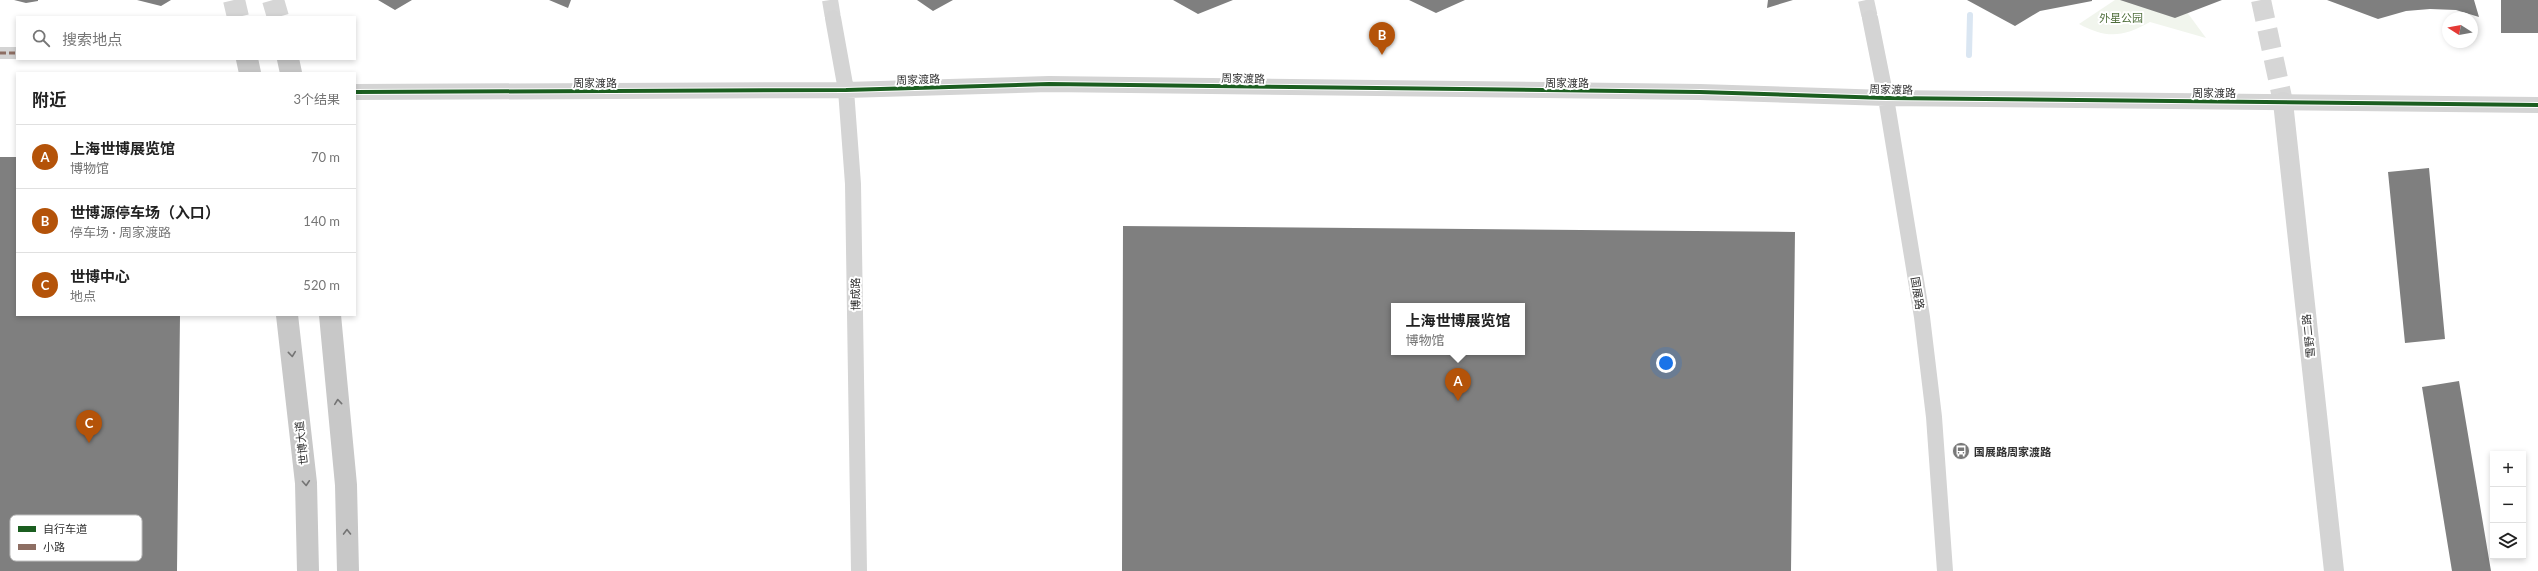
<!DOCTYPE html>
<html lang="zh">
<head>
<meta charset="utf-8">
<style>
	body { margin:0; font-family:Lato,"Noto Sans SC",sans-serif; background:#f2f2f2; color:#222 }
	.controls { position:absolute; right:12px; bottom:12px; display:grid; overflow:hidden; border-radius:0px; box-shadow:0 2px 6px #0003 }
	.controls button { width:36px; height:36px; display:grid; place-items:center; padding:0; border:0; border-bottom:1px solid #e0e0e0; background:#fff; color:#222; font:20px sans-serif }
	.compass { position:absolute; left:2442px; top:12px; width:36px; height:36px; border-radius:50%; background:#fff; box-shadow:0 2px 6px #0003; rotate:281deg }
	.you { position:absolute; left:1666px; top:363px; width:14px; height:14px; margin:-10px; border:3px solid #fff; border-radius:50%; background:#1a73e8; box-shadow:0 0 0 6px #1a73e833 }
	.badge { display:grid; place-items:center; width:26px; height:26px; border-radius:50%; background:#b45309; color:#fff; font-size:13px; font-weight:700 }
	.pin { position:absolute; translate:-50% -33px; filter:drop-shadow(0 1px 2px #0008) }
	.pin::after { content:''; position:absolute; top:21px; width:14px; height:12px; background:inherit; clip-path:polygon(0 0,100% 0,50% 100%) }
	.popup { position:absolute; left:1391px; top:303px; width:134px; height:52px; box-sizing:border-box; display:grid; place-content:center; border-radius:0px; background:#fff; filter:drop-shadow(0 1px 3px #0005); font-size:13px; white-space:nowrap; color:#767676 }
	.popup b { font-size:15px; color:#222 }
	.popup::after { content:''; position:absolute; left:50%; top:100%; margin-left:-8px; border:8px solid transparent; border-top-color:#fff }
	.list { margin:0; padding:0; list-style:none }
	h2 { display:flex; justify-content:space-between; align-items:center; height:52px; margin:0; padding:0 16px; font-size:17px }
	h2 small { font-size:13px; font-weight:400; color:#767676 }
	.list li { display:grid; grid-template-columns:26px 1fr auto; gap:12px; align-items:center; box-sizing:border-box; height:64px; padding:0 16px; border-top:1px solid #e0e0e0 }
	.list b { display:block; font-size:15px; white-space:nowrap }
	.list p { margin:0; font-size:13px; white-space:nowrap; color:#767676 }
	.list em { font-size:13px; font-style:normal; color:#767676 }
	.icon { flex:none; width:22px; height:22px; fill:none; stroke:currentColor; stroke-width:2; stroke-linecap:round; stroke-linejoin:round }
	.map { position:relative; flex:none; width:2538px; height:571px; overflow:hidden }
	.search { position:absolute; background:#fff; box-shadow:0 2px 6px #0003; left:16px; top:16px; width:340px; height:44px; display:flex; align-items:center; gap:10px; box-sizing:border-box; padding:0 14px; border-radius:0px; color:#767676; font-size:15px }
	.panel { position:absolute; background:#fff; box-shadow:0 2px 6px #0003; left:16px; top:72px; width:340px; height:244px; border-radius:0px }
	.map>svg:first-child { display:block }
	.green { fill:#f1f5ed }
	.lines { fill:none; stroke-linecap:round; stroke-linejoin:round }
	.stream { stroke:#dae6f2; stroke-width:6 }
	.building { fill:#7f7f7f; fill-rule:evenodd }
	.minor-tunnel { stroke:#d6d6d6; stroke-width:16; stroke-dasharray:16 8; stroke-linecap:butt }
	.tertiary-tunnel { stroke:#d6d6d6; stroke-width:20; stroke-dasharray:20 10; stroke-linecap:butt }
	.primary-tunnel { stroke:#d6d6d6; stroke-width:22; stroke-dasharray:22 11; stroke-linecap:butt }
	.pedestrian { stroke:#d4d4d4; stroke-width:12 }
	.minor { stroke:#d4d4d4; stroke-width:16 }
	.tertiary { stroke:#d4d4d4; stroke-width:20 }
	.primary { stroke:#c8c8c8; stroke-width:22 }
	.quiet { stroke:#8d6e63; stroke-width:3; stroke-dasharray:6 3; stroke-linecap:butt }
	.cycleway-casing { stroke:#fff; stroke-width:6 }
	.cycleway { stroke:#1b5e20; stroke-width:4 }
	.oneway { stroke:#747474 }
	.labels { text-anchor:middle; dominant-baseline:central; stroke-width:4; stroke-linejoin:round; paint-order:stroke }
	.park-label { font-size:11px; fill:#4f6e3b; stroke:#fff }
	.street-label { font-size:11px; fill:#303030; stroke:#fff }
	.poi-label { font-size:11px; font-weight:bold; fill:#303030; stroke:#fff; text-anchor:start }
	.key { fill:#fff; stroke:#c1c1c1; stroke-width:1 }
	.key-label { font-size:11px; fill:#303030 }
</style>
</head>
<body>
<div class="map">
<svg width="2538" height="571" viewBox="0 0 2538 571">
	<rect width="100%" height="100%" fill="#fff"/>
	<path class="green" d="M2115,0H2178L2206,38L2150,22C2123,37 2107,39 2079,24Z"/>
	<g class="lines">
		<path class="stream" d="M1969,55L1970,15"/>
	</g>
	<path class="building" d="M14,0H38V1L26,3Z
		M137,0H171L161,6Z
		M378,0H412L395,10Z
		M549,0H571L568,8Z
		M917,0H953L933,11Z
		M1173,0H1233L1198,14Z
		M1409,0H1465L1436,13Z
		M1768,0H1793L1767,8Z
		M1967,0H2092V1L2040,11L2015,26Z
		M2120,0H2222L2175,18Z
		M2327,0H2474L2479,17L2456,10L2430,9L2406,11L2378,19Z
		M2501,0H2538V33H2501Z
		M0,157H17V315H180L177,571H0Z
		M2429,168L2445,339L2405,343L2388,172Z
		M1123,226L1795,232L1791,571H1122ZM1394,306H1522V352H1394Z
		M2459,381L2491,571H2452L2422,387Z"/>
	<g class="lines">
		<path class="minor-tunnel" d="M830,0L833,18
			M1866,0L1870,18"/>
		<path class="tertiary-tunnel" d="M2261,0L2283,102"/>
		<path class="primary-tunnel" d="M234,0L238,17
			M273,0L278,17"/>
		<path class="pedestrian" d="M0,53H17"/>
		<path class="minor" d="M833,18L846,90L853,184L859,571
			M1870,18L1886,98L1922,317L1934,417L1945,571
			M355,92L846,90L1049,84L1700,92L1886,98L2538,105"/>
		<path class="tertiary" d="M2283,102L2334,571"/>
		<path class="primary" d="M247,59L250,73
			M288,59L291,73
			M287,315L306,483L308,571
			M330,315L346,485L348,571"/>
		<path class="quiet" d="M0,53H17"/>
		<g class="cycleway-casing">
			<path id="cycleway" d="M355,92L846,90L1049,84L1700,92L1886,98L2538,105"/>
		</g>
		<use href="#cycleway" class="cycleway"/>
	</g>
	<defs><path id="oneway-chevron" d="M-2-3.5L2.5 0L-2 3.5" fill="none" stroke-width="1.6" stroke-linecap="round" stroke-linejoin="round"/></defs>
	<g class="oneway">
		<use href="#oneway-chevron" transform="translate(292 354) rotate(84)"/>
		<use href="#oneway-chevron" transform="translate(338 402) rotate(-96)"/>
		<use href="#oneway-chevron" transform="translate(306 483) rotate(86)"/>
		<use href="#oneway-chevron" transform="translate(347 532) rotate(-91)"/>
	</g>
	<defs>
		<g id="bus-disc" transform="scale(0.9)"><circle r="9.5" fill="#787878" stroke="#fff"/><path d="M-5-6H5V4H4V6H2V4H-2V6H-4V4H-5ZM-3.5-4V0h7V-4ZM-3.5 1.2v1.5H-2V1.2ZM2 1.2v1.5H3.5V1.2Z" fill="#fff"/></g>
	</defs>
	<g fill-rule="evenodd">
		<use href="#bus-disc" x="1961" y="451"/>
	</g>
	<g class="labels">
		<g class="park-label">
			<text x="2121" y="17">外星公园</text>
		</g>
		<g class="street-label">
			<text transform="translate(1243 78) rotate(1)">周家渡路</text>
			<text transform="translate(918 79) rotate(-2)">周家渡路</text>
			<text x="595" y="82">周家渡路</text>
			<text x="1567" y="82">周家渡路</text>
			<text transform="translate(1891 89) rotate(1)">周家渡路</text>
			<text x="2214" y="92">周家渡路</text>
			<text transform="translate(1918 293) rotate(81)">国展路</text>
			<text transform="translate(855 294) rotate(-91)">博成路</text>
			<text transform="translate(2308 336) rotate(-96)">雪野二路</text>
			<text transform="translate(301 443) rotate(-96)">世博大道</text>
		</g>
		<g class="poi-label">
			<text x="1974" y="451">国展路周家渡路</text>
		</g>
	</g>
	<rect x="10" y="515" width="132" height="46" rx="6" class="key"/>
	<rect x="18" y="526" width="18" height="6" fill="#1b5e20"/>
	<rect x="18" y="544" width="18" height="6" fill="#8d6e63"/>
	<g class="key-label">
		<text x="43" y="533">自行车道</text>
		<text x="43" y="551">小路</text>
	</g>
</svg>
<div class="controls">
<button>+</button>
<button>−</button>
<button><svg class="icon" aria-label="layers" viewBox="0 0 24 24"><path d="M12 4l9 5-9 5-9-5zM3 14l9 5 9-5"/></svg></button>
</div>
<svg class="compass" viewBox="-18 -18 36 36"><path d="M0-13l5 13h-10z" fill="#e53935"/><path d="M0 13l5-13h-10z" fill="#767676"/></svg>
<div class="you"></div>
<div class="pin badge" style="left:1458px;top:401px">A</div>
<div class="popup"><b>上海世博展览馆</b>博物馆</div>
<div class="pin badge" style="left:1382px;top:55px">B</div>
<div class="pin badge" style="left:89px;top:443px">C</div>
<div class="search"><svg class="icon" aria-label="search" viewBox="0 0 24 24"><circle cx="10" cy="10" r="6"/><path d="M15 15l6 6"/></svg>搜索地点</div>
<section class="panel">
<h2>附近<small>3个结果</small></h2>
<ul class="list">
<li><span class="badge">A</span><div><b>上海世博展览馆</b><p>博物馆</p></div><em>70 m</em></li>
<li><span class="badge">B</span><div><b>世博源停车场（入口）</b><p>停车场 · 周家渡路</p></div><em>140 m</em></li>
<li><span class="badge">C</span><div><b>世博中心</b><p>地点</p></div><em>520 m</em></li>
</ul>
</section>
</div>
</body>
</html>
